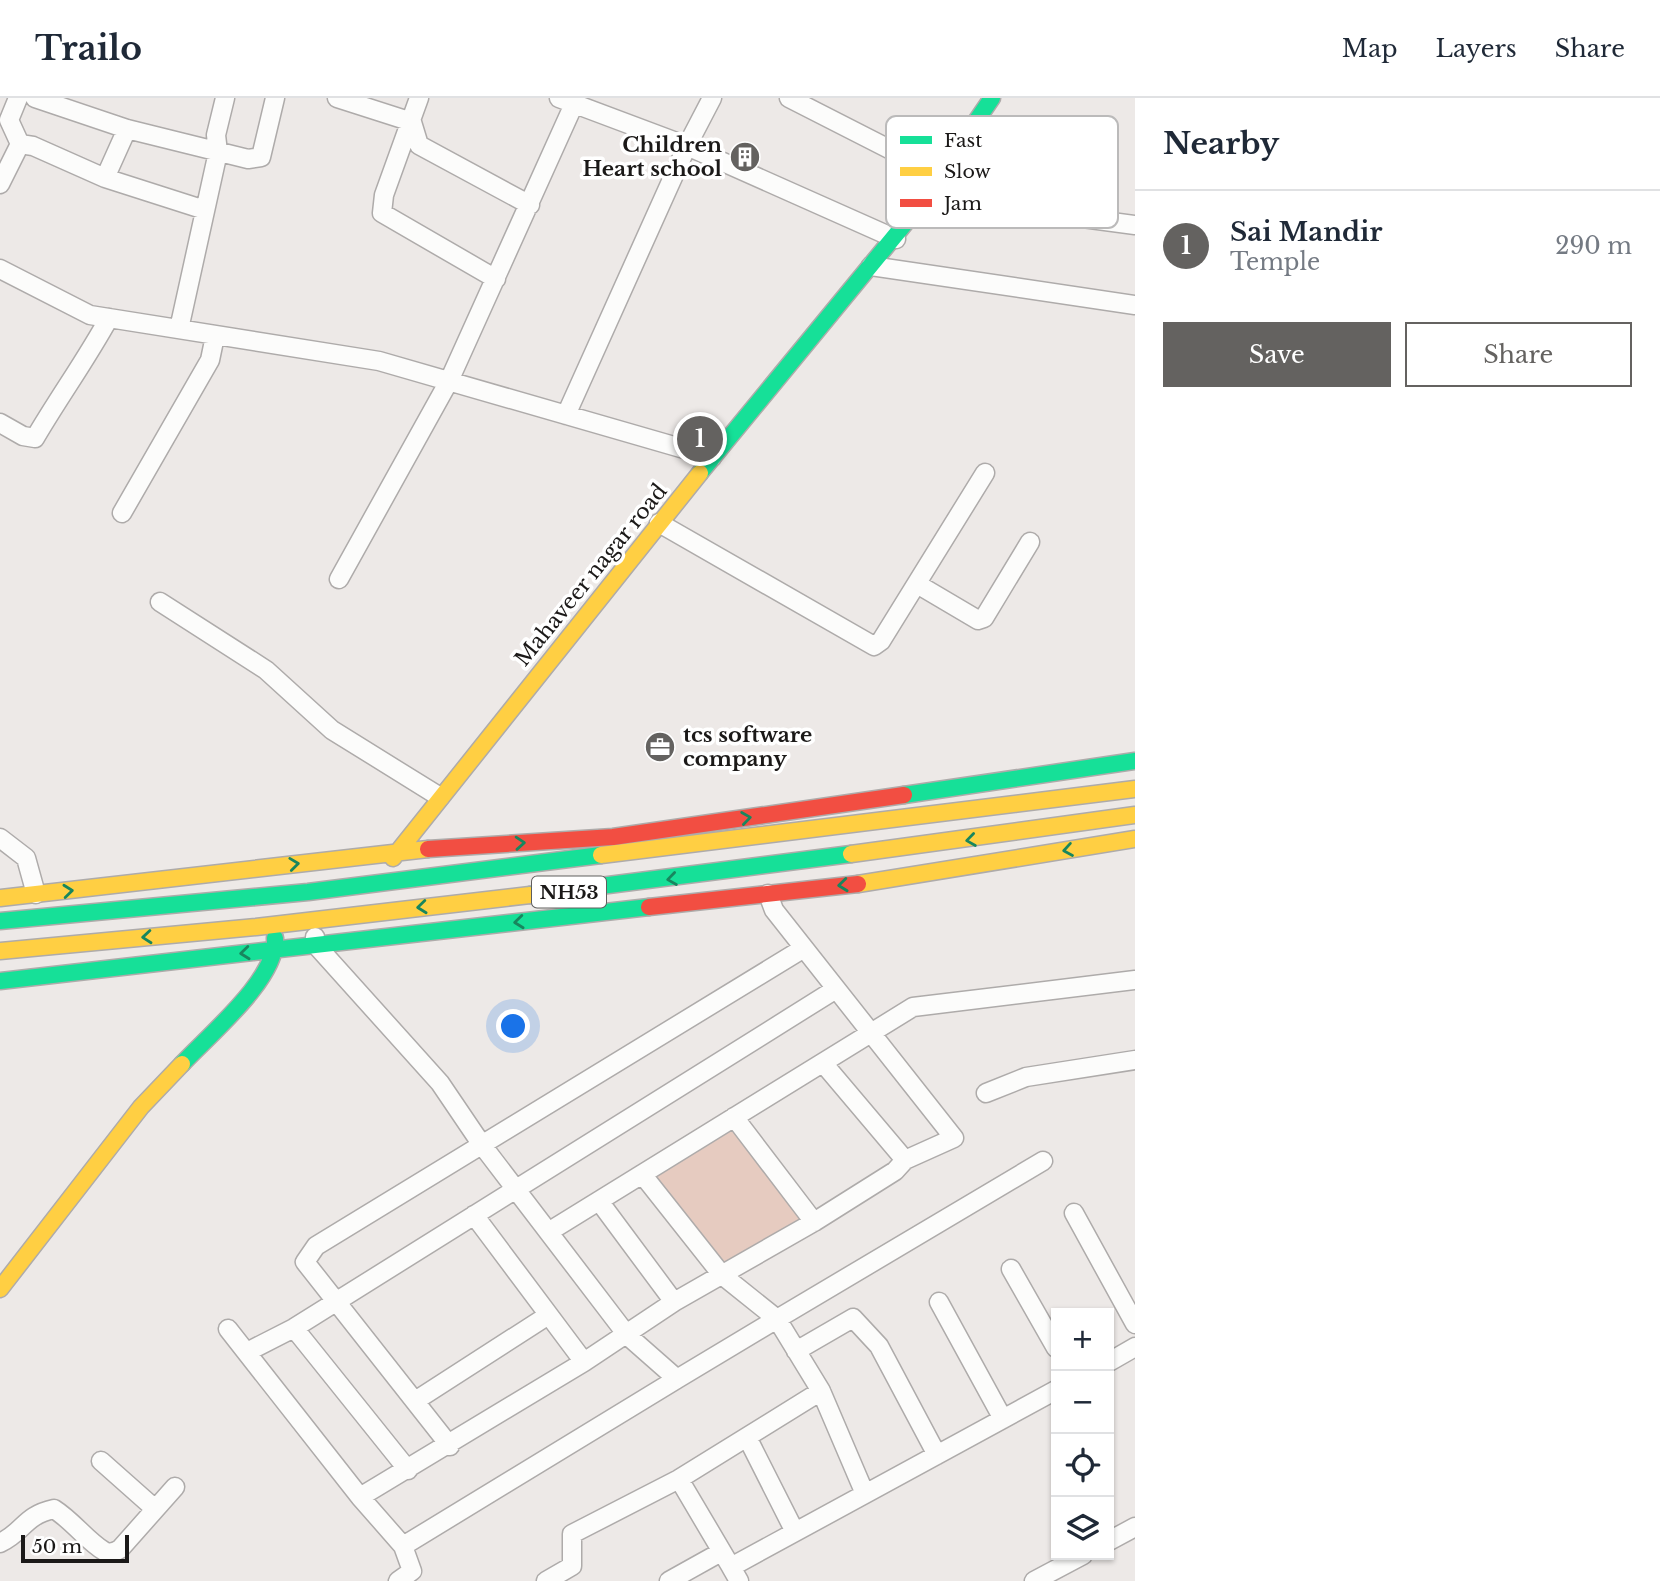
<!DOCTYPE html>
<html lang="en">
<head>
<meta charset="utf-8">
<style>
	body { margin:0; font-family:"Libre Baskerville",serif; background:#f6f6f7; color:#1f2937 }
	.controls { position:absolute; right:21px; bottom:21px; display:grid; overflow:hidden; border-radius:0px; box-shadow:0 2px 5px #0004 }
	.controls button { width:63px; height:63px; display:grid; place-items:center; padding:0; border:0; border-bottom:2px solid #e0e1e3; background:#fff; color:#1f2937; font:35px sans-serif }
	.scale { position:absolute; left:21px; bottom:18px; width:108px; box-sizing:border-box; padding-left:7px; border:4px solid #1b1918; border-top:0; font-size:19px; line-height:24px; white-space:nowrap; color:#1b1918; -webkit-text-stroke:5px #fff; paint-order:stroke }
	.you { position:absolute; left:514px; top:929px; width:24px; height:24px; margin:-18px; border:5px solid #fff; border-radius:50%; background:#1a73e8; box-shadow:0 0 0 10px #1a73e833 }
	.badge { display:grid; place-items:center; width:46px; height:46px; border-radius:50%; background:#646260; color:#fff; font-size:23px; font-weight:700 }
	.pin { position:absolute; translate:-50% -50%; border:4px solid #fff; box-shadow:0 2px 7px #0006 }
	.list { margin:0; padding:0; list-style:none }
	h2 { display:flex; justify-content:space-between; align-items:center; height:91px; margin:0; padding:0 28px; font-size:30px }
	h2 small { font-size:23px; font-weight:400; color:#747a83 }
	.list li { display:grid; grid-template-columns:46px 1fr auto; gap:21px; align-items:center; box-sizing:border-box; height:112px; padding:0 28px; border-top:2px solid #e0e1e3 }
	.list b { display:block; font-size:26px; white-space:nowrap }
	.list p { margin:0; font-size:23px; white-space:nowrap; color:#747a83 }
	.list em { font-size:23px; font-style:normal; color:#747a83 }
	.actions { display:flex; gap:14px; padding:21px 28px }
	.actions a { flex:1; padding:16px 0; border:2px solid #646260; border-radius:0px; text-align:center; font-size:24px; color:#646260 }
	.actions .main { background:#646260; color:#fff }
	.icon { flex:none; width:38px; height:38px; fill:none; stroke:currentColor; stroke-width:2; stroke-linecap:round; stroke-linejoin:round }
	.map { position:relative; flex:none; width:1135px; height:1483px; overflow:hidden }
	header { display:flex; align-items:center; gap:42px; box-sizing:border-box; height:98px; padding:0 35px; background:#fff; border-bottom:2px solid #e0e1e3 }
	header strong { font-size:33px }
	nav { display:flex; gap:38px; margin-inline-start:auto; font-size:24px }
	main { display:flex }
	aside { flex:1; background:#fff }
	.map>svg:first-child { display:block }
	.green { fill:#e6cbc0 }
	.lines { fill:none; stroke-linecap:round; stroke-linejoin:round }
	.street-casing { stroke:#aeabaa; stroke-width:21 }
	.fast-casing { stroke:#aeabaa; stroke-width:19 }
	.slow-casing { stroke:#aeabaa; stroke-width:19 }
	.jam-casing { stroke:#aeabaa; stroke-width:19 }
	.street { stroke:#fcfcfb; stroke-width:18 }
	.fast { stroke:#16e098; stroke-width:16 }
	.slow { stroke:#ffcf43; stroke-width:16 }
	.jam { stroke:#f24e42; stroke-width:16 }
	.oneway { stroke:#18865e }
	.labels { text-anchor:middle; dominant-baseline:central; stroke-width:7; stroke-linejoin:round; paint-order:stroke }
	.shield { fill:#fff; stroke:#5f5e5d; stroke-width:2 }
	.shield-label { font-size:19px; font-weight:bold; fill:#1b1918 }
	.poi-label { font-size:21px; font-weight:bold; fill:#1b1918; stroke:#fff; text-anchor:end }
	.street-label { font-size:21px; fill:#1b1918; stroke:#fff }
	.key { fill:#fff; stroke:#bbbaba; stroke-width:2 }
	.key-label { font-size:19px; fill:#1b1918 }
</style>
</head>
<body>
<header>
<strong>Trailo</strong>
<nav><a>Map</a><a>Layers</a><a>Share</a></nav>
</header>
<main>
<div class="map">
<svg width="1135" height="1483" viewBox="0 0 1135 1483">
	<rect width="100%" height="100%" fill="#ede9e7"/>
	<path class="green" d="M736,1030L805,1123L721,1176L653,1081Z"/>
	<g class="lines">
		<g class="street-casing">
			<path id="street" d="M18,0L9,22L20,46
				M35,0L127,31L248,61L261,59L275,0
				M337,0L412,24L419,47L530,107
				M419,0L384,97L382,115L496,181
				M559,0L687,48L566,317
				M712,0L687,48L896,141
				M789,0L942,78
				M20,46L33,48L105,80L205,112
				M105,80L127,31
				M0,86L20,46
				M926,99L1135,127
				M871,168L1135,207
				M0,171L90,217L379,263L712,359
				M179,231L218,54L216,37L225,0
				M0,325L23,338L35,340C59,299 86,262 109,220
				M122,415L210,262L215,238
				M659,425L874,548L881,543L985,375
				M339,481L449,283L574,6
				M917,486L978,522L984,520L1030,444
				M160,504L266,572L332,632L440,699
				M0,740L26,760L36,796
				M315,839V846L440,985L482,1047L627,1237L677,1281L777,1221L821,1293L679,1381
				M823,965L905,1062
				M986,995L1026,979L1135,962
				M734,1019L814,1124
				M642,1076L722,1177L777,1221L1043,1063
				M599,1103L674,1204
				M1074,1115L1135,1226
				M474,1117L584,1264
				M550,1133L913,909L1135,882
				M1011,1171L1056,1250
				M939,1204L1003,1321
				M294,1230L408,1372
				M228,1231L360,1399L403,1448L412,1473L398,1483
				M796,1253L853,1220L879,1248L937,1357
				M247,1254L294,1230L836,891
				M1109,1264L1135,1249
				M821,1293L865,1396
				M415,1303L547,1218
				M747,1339L795,1434
				M450,1348L305,1164L316,1148L804,850
				M101,1363L154,1410
				M360,1399L584,1264L674,1204L814,1124L895,1073L905,1062L954,1040L774,812L768,796
				M1109,1443L1135,1429
				M0,1445C25,1433 23,1418 54,1411C73,1423 88,1444 104,1453C109,1456 115,1454 120,1451L175,1389
				M403,1448L677,1281
				M546,1483L572,1468V1436L679,1381L731,1469
				M669,1483L721,1454
				M739,1483L731,1469L1056,1292
				M1034,1483L1083,1457"/>
		</g>
		<g class="fast-casing">
			<path id="fast" d="M700,375L912,117L992,0
				M904,697L1135,663
				M530,797L851,756
				M0,823L308,794L601,757
				M0,883L649,809
				M182,966C209,937 278,880 275,840"/>
		</g>
		<g class="slow-casing">
			<path id="slow" d="M851,756L1135,717
				M601,757L1135,691
				M393,760L700,375
				M858,786L1135,741
				M0,800L428,751
				M0,853L256,829L530,797
				M0,1191L141,1009L182,966"/>
		</g>
		<g class="jam-casing">
			<path id="jam" d="M428,751L613,739L904,697
				M649,809L858,786"/>
		</g>
		<use href="#street" class="street"/>
		<use href="#fast" class="fast"/>
		<use href="#slow" class="slow"/>
		<use href="#jam" class="jam"/>
	</g>
	<defs><path id="oneway-chevron" d="M-2-3.5L2.5 0L-2 3.5" fill="none" stroke-width="1.6" stroke-linecap="round" stroke-linejoin="round" transform="scale(1.75)"/></defs>
	<g class="oneway">
		<use href="#oneway-chevron" transform="translate(746 720) rotate(-8)"/>
		<use href="#oneway-chevron" transform="translate(971 742) rotate(172)"/>
		<use href="#oneway-chevron" transform="translate(520 745) rotate(-4)"/>
		<use href="#oneway-chevron" transform="translate(1068 752) rotate(170)"/>
		<use href="#oneway-chevron" transform="translate(294 766) rotate(-7)"/>
		<use href="#oneway-chevron" transform="translate(672 781) rotate(172)"/>
		<use href="#oneway-chevron" transform="translate(843 787) rotate(174)"/>
		<use href="#oneway-chevron" transform="translate(68 793) rotate(-6)"/>
		<use href="#oneway-chevron" transform="translate(422 809) rotate(174)"/>
		<use href="#oneway-chevron" transform="translate(519 824) rotate(174)"/>
		<use href="#oneway-chevron" transform="translate(147 839) rotate(175)"/>
		<use href="#oneway-chevron" transform="translate(245 855) rotate(174)"/>
	</g>
	<defs>
		<g id="building-disc" transform="scale(1.575)"><circle r="9.5" fill="#646260" stroke="#fff"/><path d="M-4-6H4V6H1V3H-1V6H-4ZM-2.5-4.3h1.7v1.8h-1.7ZM.8-4.3h1.7v1.8H.8ZM-2.5-1h1.7V.8h-1.7ZM.8-1h1.7V.8H.8Z" fill="#fff"/></g>
		<g id="office-disc" transform="scale(1.575)"><circle r="9.5" fill="#646260" stroke="#fff"/><path d="M-6-3h4V-5.5h4V-3h4V5H-6ZM-1-4.5V-3h2v-1.5ZM-6 0V1H6V0Z" fill="#fff"/></g>
	</defs>
	<g fill-rule="evenodd">
		<use href="#building-disc" x="745" y="59"/>
		<use href="#office-disc" x="660" y="649"/>
	</g>
	<g class="labels">
		<rect class="shield" x="532" y="778.5" width="74" height="31" rx="5"/>
		<g class="shield-label">
			<text x="569" y="794">NH53</text>
		</g>
		<g class="poi-label">
			<text x="722" y="47">Children<tspan x="722" dy="24">Heart school</tspan></text>
			<text x="683" y="637" text-anchor="start">tcs software<tspan x="683" dy="24">company</tspan></text>
		</g>
		<g class="street-label">
			<text transform="translate(591 477) rotate(-51)">Mahaveer nagar road</text>
		</g>
	</g>
	<rect x="886" y="18" width="232" height="112" rx="10" class="key"/>
	<rect x="900" y="38" width="32" height="8" fill="#16e098"/>
	<rect x="900" y="69" width="32" height="9" fill="#ffcf43"/>
	<rect x="900" y="101" width="32" height="8" fill="#f24e42"/>
	<g class="key-label">
		<text x="944" y="49">Fast</text>
		<text x="944" y="80">Slow</text>
		<text x="944" y="112">Jam</text>
	</g>
</svg>
<div class="controls">
<button>+</button>
<button>−</button>
<button><svg class="icon" aria-label="locate" viewBox="0 0 24 24"><circle cx="12" cy="12" r="6"/><path d="M12 2v4M12 18v4M2 12h4M18 12h4"/></svg></button>
<button><svg class="icon" aria-label="layers" viewBox="0 0 24 24"><path d="M12 4l9 5-9 5-9-5zM3 14l9 5 9-5"/></svg></button>
</div>
<div class="scale">50 m</div>
<div class="you"></div>
<div class="pin badge" style="left:700px;top:341px">1</div>
</div>
<aside>
<h2>Nearby<small></small></h2>
<ul class="list">
<li><span class="badge">1</span><div><b>Sai Mandir</b><p>Temple</p></div><em>290 m</em></li>
</ul>
<div class="actions"><a class="main">Save</a><a>Share</a></div>
</aside>
</main>
</body>
</html>
